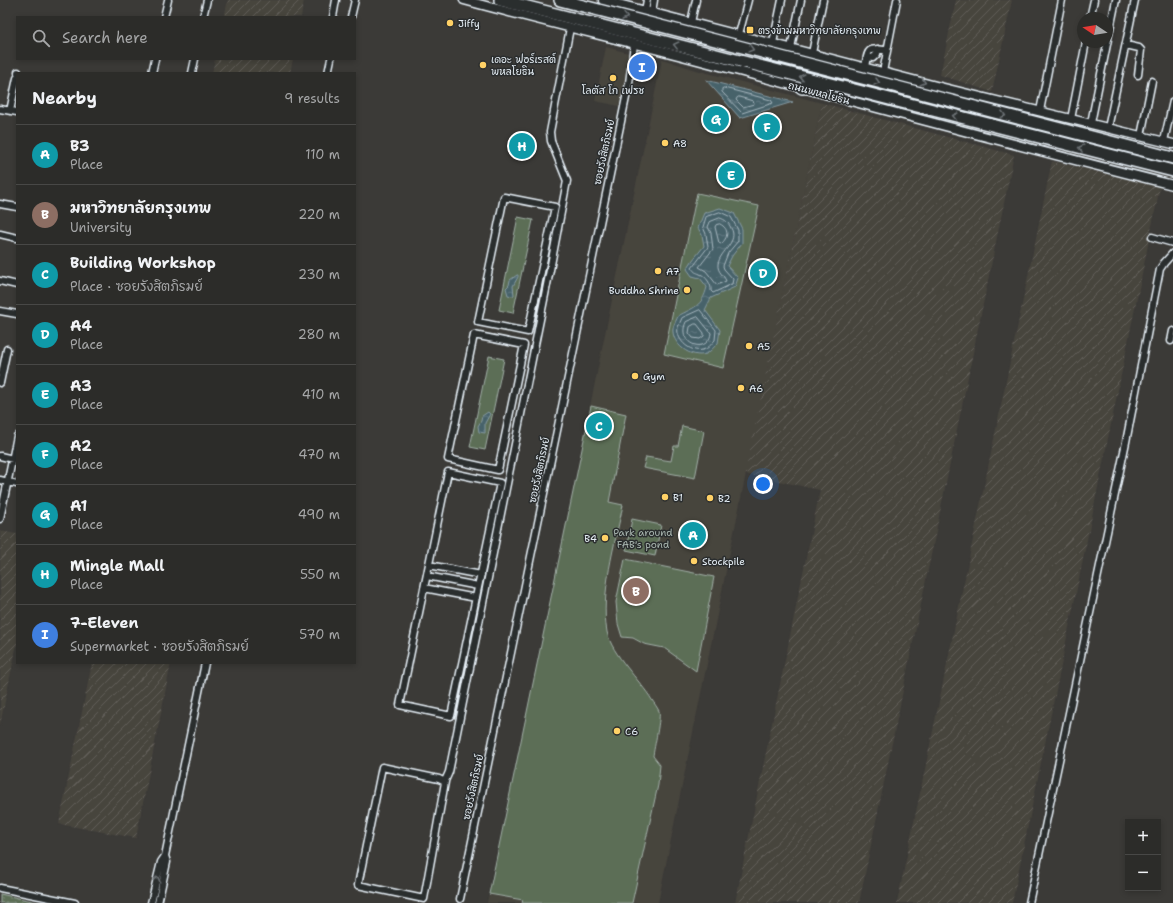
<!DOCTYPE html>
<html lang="en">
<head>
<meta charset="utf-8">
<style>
	body { margin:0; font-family:"Shantell Sans","Playpen Sans Thai",sans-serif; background:#343431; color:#f1f3f6 }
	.controls { position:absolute; right:12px; bottom:12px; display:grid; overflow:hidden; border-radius:0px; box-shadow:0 2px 6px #0003 }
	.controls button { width:36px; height:36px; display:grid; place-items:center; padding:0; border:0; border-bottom:1px solid #484846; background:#2c2c29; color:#f1f3f6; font:20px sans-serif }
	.compass { position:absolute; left:1077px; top:12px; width:36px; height:36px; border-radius:50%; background:#2c2c29; box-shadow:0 2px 6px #0003; rotate:282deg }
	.you { position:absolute; left:763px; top:484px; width:14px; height:14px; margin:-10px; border:3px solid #fff; border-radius:50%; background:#1a73e8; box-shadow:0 0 0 6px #1a73e833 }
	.badge { display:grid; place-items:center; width:26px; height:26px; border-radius:50%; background:#95b2f1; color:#fff; font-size:13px; font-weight:700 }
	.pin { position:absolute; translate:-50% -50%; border:2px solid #fff; box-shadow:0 1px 4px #0006 }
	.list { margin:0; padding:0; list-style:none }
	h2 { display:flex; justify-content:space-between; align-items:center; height:52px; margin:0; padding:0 16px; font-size:17px }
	h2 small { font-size:13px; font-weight:400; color:#a6a7a8 }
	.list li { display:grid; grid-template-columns:26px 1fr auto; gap:12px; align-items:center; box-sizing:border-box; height:60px; padding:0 16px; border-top:1px solid #484846 }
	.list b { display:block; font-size:15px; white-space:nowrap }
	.list p { margin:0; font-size:13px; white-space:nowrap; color:#a6a7a8 }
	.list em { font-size:13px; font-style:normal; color:#a6a7a8 }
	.icon { flex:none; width:22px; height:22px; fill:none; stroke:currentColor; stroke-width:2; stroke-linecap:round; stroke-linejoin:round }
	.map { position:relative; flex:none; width:1173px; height:903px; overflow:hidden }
	.search { position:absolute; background:#2c2c29; box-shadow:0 2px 6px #0003; left:16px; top:16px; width:340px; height:44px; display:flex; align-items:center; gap:10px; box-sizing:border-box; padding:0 14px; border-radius:0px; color:#a6a7a8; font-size:15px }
	.panel { position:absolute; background:#2c2c29; box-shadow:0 2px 6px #0003; left:16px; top:72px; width:340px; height:592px; border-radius:0px }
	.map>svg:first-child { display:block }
	.built { fill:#47443d }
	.industrial { fill:url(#industrial-furrows) }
	.grass { fill:url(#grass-dots); stroke:#a2b0a8 }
	.park { fill:#5c6e57; stroke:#a2b0a8 }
	.water { fill:url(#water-ripples); stroke:#879ba3 }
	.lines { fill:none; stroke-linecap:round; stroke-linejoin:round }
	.shore { stroke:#a8b8c0; stroke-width:1 }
	.street-casing { stroke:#e8f1f8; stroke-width:9 }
	.secondary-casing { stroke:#e8f1f8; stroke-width:11 }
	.highway-casing { stroke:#e8f1f8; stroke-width:14 }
	.street { stroke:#2a2d2e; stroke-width:6 }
	.secondary { stroke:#2a2d2e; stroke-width:8 }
	.highway { stroke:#2a2d2e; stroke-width:11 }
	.oneway { stroke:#6c7275 }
	.poi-dot { fill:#ffd166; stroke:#2a2d2e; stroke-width:1.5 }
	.labels { text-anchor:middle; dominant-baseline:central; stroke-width:3; stroke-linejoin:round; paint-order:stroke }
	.poi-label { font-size:10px; fill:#e8f1f8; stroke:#2a2d2e; text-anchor:start }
	.street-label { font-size:10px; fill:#e8f1f8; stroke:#2a2d2e }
	.park-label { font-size:10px; fill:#a9b6b0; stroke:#2a2d2e }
</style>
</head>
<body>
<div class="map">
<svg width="1173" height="903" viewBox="0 0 1173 903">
	<defs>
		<pattern id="industrial-furrows" width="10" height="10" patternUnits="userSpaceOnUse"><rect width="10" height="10" fill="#47443d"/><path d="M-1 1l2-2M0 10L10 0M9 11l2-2" fill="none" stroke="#625f5a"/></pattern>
		<pattern id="grass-dots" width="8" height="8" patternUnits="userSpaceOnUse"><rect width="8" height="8" fill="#5c6e57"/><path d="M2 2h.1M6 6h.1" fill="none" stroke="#738370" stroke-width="1.8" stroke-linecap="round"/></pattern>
		<pattern id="water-ripples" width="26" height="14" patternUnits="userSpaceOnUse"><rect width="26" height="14" fill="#47626b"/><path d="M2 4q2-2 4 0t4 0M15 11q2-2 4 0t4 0" fill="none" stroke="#627981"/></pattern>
	</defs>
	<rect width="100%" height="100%" fill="#3b3a37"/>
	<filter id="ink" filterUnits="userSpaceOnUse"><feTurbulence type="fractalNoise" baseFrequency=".025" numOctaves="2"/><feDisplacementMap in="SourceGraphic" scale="8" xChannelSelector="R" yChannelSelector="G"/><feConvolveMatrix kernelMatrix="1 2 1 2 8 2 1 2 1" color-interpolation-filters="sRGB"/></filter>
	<g filter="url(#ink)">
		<path class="built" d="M606,47L632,54L619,106L595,101Z
			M662,59L696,70L822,103L658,903H487Z"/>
		<path class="industrial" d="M228,0H304L301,17H224Z
			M956,0H1012L992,92L940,75Z
			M215,59H293L290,73H212Z
			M822,103L1014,155L859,903H735L820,490L745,474Z
			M1052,161L1160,187L1012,903H897Z
			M0,531L17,534V644L0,725Z
			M92,663H171L136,838L59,824Z"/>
		<path class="grass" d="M0,894L41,903H0Z"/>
		<path class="park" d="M697,193L759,206L723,368L664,354Z
			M518,217L533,220L513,313L499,310Z
			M489,356L504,359L485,450L470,447Z
			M591,406L626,414L609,502L623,505C615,544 600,593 607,632C612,655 640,680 652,700C654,703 657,707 659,711C661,717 654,748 653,756L660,765L658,785L632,903H522L523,900L489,894Z
			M682,426L704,431L695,478L643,468L646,457L671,461L674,446H678Z
			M632,519L661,525L655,556L626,550Z
			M625,559L714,577L696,671L664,648L644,644L633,638L622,637L618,624L616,602Z"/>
		<path class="water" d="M706,80L793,102L740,118Z
			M720,208L734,213L742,229V243L732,256L727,266L738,278L735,287L711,298L705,310L720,330L718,343C715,346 710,352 706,354C691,359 671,344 673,328C674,324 677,319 678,316C694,307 702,307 707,287L700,278L692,276L687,269L692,261L704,246L702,235L698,228L704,213Z
			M517,275H518V277L513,286L514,295L512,296L508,295L506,288L509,285L510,280Z
			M488,412L490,414L485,423V433L479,432L478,426L481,421L482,416Z"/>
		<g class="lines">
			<path class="shore" d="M724,88L771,100L773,103L742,113L722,92V89Z
				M739,97L753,101L754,104L743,107L736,100L737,98Z
				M720,212L731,217L738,230V241L728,253L723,266L724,269L733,279L732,284L713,293L711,291C712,285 706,276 700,274C696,272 695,273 692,268L708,247L706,234L703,227L706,217Z
				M720,218C726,220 728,222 731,228C739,242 720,251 718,264C717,272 724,275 726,281L717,285L706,271L699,267L713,249L711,233L708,227L710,222Z
				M720,224C730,229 728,238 721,244L719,243L715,227L716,225Z
				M700,310L716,330L715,340C712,343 709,348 705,349C693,355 675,341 678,327C679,324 681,321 682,318Z
				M698,317L711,333C708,356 675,344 686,322Z
				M695,324H697L704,333V336L700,339L693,338L689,333L690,327Z"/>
			<g class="street-casing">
				<path id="street" d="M645,11L647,0
					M652,12L654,0
					M164,17L168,0
					M203,17L207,0
					M333,17L336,0
					M351,17L355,0
					M1090,18L1094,0
					M691,22L696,0
					M739,34L748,0
					M773,43L782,0
					M1126,45L1139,48L1141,50L1138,75
					M791,48L801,0
					M812,53L823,0
					M867,57L873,58L877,54L878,49
					M865,67C868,52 866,47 884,50
					M883,72L897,0
					M18,73V72
					M152,73L155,59
					M192,73L195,59
					M328,73L331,59
					M0,109L17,112
					M10,111L17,78
					M1040,111L1062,0
					M1071,119L1086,42
					M1091,123L1116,0
					M1108,128L1135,0
					M1141,136L1152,81
					M1164,141L1173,101
					M504,197L555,207L528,332L478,322Z
					M0,204L17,207
					M0,234L17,238
					M1152,237L1173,243
					M0,281L17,285
					M0,311L17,314
					M474,335L524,345L498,470L448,459Z
					M1171,341L1173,331
					M0,383L7,349
					M0,456L17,460
					M448,472L500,483L451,716L400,705Z
					M0,480L17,484
					M0,519L17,436
					M429,565L481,575
					M427,576L478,586
					M424,588L476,598
					M445,782L439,779L382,767L358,885L424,899L445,782V781L449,772L550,270L567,181L551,141L550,132L570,28
					M0,888L75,903
					M460,899L629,83L634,44
					M151,903L161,862L165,856L205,663
					M158,903L167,862L165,856
					M1029,903L1126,442L1160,269L1164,263L1173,253"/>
			</g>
			<g class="secondary-casing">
				<path id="secondary" d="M464,0C537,20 609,37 682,56C845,99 1009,144 1173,185
					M603,0L944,88L1173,144"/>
			</g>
			<g class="highway-casing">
				<path id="highway" d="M500,0L1173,171
					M560,0L1173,158
					M802,88L824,85"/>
			</g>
			<use href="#street" class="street"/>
			<use href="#secondary" class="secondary"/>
			<use href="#highway" class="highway"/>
		</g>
		<defs><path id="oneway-chevron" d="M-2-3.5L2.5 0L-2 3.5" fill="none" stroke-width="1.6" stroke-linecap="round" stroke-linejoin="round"/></defs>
		<g class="oneway">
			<use href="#oneway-chevron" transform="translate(625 17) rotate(14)"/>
			<use href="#oneway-chevron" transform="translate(676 45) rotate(-166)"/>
			<use href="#oneway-chevron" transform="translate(751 49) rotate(15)"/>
			<use href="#oneway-chevron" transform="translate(802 77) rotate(-166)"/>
			<use href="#oneway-chevron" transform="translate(877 82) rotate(15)"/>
			<use href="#oneway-chevron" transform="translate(923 82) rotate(15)"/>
			<use href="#oneway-chevron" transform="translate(1003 115) rotate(15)"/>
			<use href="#oneway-chevron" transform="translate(955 116) rotate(-166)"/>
			<use href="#oneway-chevron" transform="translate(1081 148) rotate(-166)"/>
			<use href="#oneway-chevron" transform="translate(157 879) rotate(-77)"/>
		</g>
	</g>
	<g class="poi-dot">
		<circle cx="450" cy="23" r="4"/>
		<rect x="746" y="26" width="8" height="8" rx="2"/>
		<circle cx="483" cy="65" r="4"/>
		<circle cx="613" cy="78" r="4"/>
		<circle cx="665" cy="143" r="4"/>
		<circle cx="658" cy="271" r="4"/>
		<circle cx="687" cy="290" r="4"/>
		<circle cx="749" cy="346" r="4"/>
		<circle cx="635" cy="376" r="4"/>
		<circle cx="741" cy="388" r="4"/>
		<circle cx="665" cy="497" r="4"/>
		<circle cx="710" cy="498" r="4"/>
		<circle cx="605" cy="538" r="4"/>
		<circle cx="694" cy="561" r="4"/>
		<circle cx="617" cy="731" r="4"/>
	</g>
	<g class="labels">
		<g class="poi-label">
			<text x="458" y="23">Jiffy</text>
			<text x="758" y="30">ตรงข้ามมหาวิทยาลัยกรุงเทพ</text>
			<text x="491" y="59">เดอะ ฟอร์เรสต์<tspan x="491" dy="12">พหลโยธิน</tspan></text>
			<text x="613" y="90" text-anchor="middle">โลตัส โก เฟรช</text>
			<text x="673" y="143">A8</text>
			<text x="666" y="271">A7</text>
			<text x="679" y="290" text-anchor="end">Buddha Shrine</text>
			<text x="757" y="346">A5</text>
			<text x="643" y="376">Gym</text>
			<text x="749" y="388">A6</text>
			<text x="673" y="497">B1</text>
			<text x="718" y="498">B2</text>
			<text x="597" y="538" text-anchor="end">B4</text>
			<text x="702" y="561">Stockpile</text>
			<text x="625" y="731">C6</text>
		</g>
		<g class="street-label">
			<text transform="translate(819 93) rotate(15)">ถนนพหลโยธิน</text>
			<text transform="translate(604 152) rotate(-78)">ซอยรังสิตภิรมย์</text>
			<text transform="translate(539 470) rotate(-78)">ซอยรังสิตภิรมย์</text>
			<text transform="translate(473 787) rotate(-78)">ซอยรังสิตภิรมย์</text>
		</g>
		<g class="park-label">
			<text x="643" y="532">Park around<tspan x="643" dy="12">FAB's pond</tspan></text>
		</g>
	</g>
</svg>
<div class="controls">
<button>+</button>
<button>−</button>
</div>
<svg class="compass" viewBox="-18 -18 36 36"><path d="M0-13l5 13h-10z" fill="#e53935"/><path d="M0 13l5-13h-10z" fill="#a6a7a8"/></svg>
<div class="you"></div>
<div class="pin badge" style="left:693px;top:535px;background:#0f9aa8">A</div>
<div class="pin badge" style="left:636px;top:591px;background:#8d6e63">B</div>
<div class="pin badge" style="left:599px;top:426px;background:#0f9aa8">C</div>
<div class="pin badge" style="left:763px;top:273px;background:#0f9aa8">D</div>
<div class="pin badge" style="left:731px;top:175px;background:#0f9aa8">E</div>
<div class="pin badge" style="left:767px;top:127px;background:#0f9aa8">F</div>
<div class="pin badge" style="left:716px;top:119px;background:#0f9aa8">G</div>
<div class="pin badge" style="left:522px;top:146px;background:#0f9aa8">H</div>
<div class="pin badge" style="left:642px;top:67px;background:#3f7fe0">I</div>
<div class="search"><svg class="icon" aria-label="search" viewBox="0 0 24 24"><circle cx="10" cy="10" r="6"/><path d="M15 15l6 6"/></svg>Search here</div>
<section class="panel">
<h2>Nearby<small>9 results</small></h2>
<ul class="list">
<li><span class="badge" style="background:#0f9aa8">A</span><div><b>B3</b><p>Place</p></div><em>110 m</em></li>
<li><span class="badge" style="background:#8d6e63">B</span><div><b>มหาวิทยาลัยกรุงเทพ</b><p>University</p></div><em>220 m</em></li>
<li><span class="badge" style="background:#0f9aa8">C</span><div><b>Building Workshop</b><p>Place · ซอยรังสิตภิรมย์</p></div><em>230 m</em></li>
<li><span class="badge" style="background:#0f9aa8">D</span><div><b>A4</b><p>Place</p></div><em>280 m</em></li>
<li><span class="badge" style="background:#0f9aa8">E</span><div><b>A3</b><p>Place</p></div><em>410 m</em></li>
<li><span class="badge" style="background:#0f9aa8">F</span><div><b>A2</b><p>Place</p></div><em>470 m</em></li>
<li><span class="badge" style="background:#0f9aa8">G</span><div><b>A1</b><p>Place</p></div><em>490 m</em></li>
<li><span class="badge" style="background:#0f9aa8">H</span><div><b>Mingle Mall</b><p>Place</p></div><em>550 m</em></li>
<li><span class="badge" style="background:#3f7fe0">I</span><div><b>7-Eleven</b><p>Supermarket · ซอยรังสิตภิรมย์</p></div><em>570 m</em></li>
</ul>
</section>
</div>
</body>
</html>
